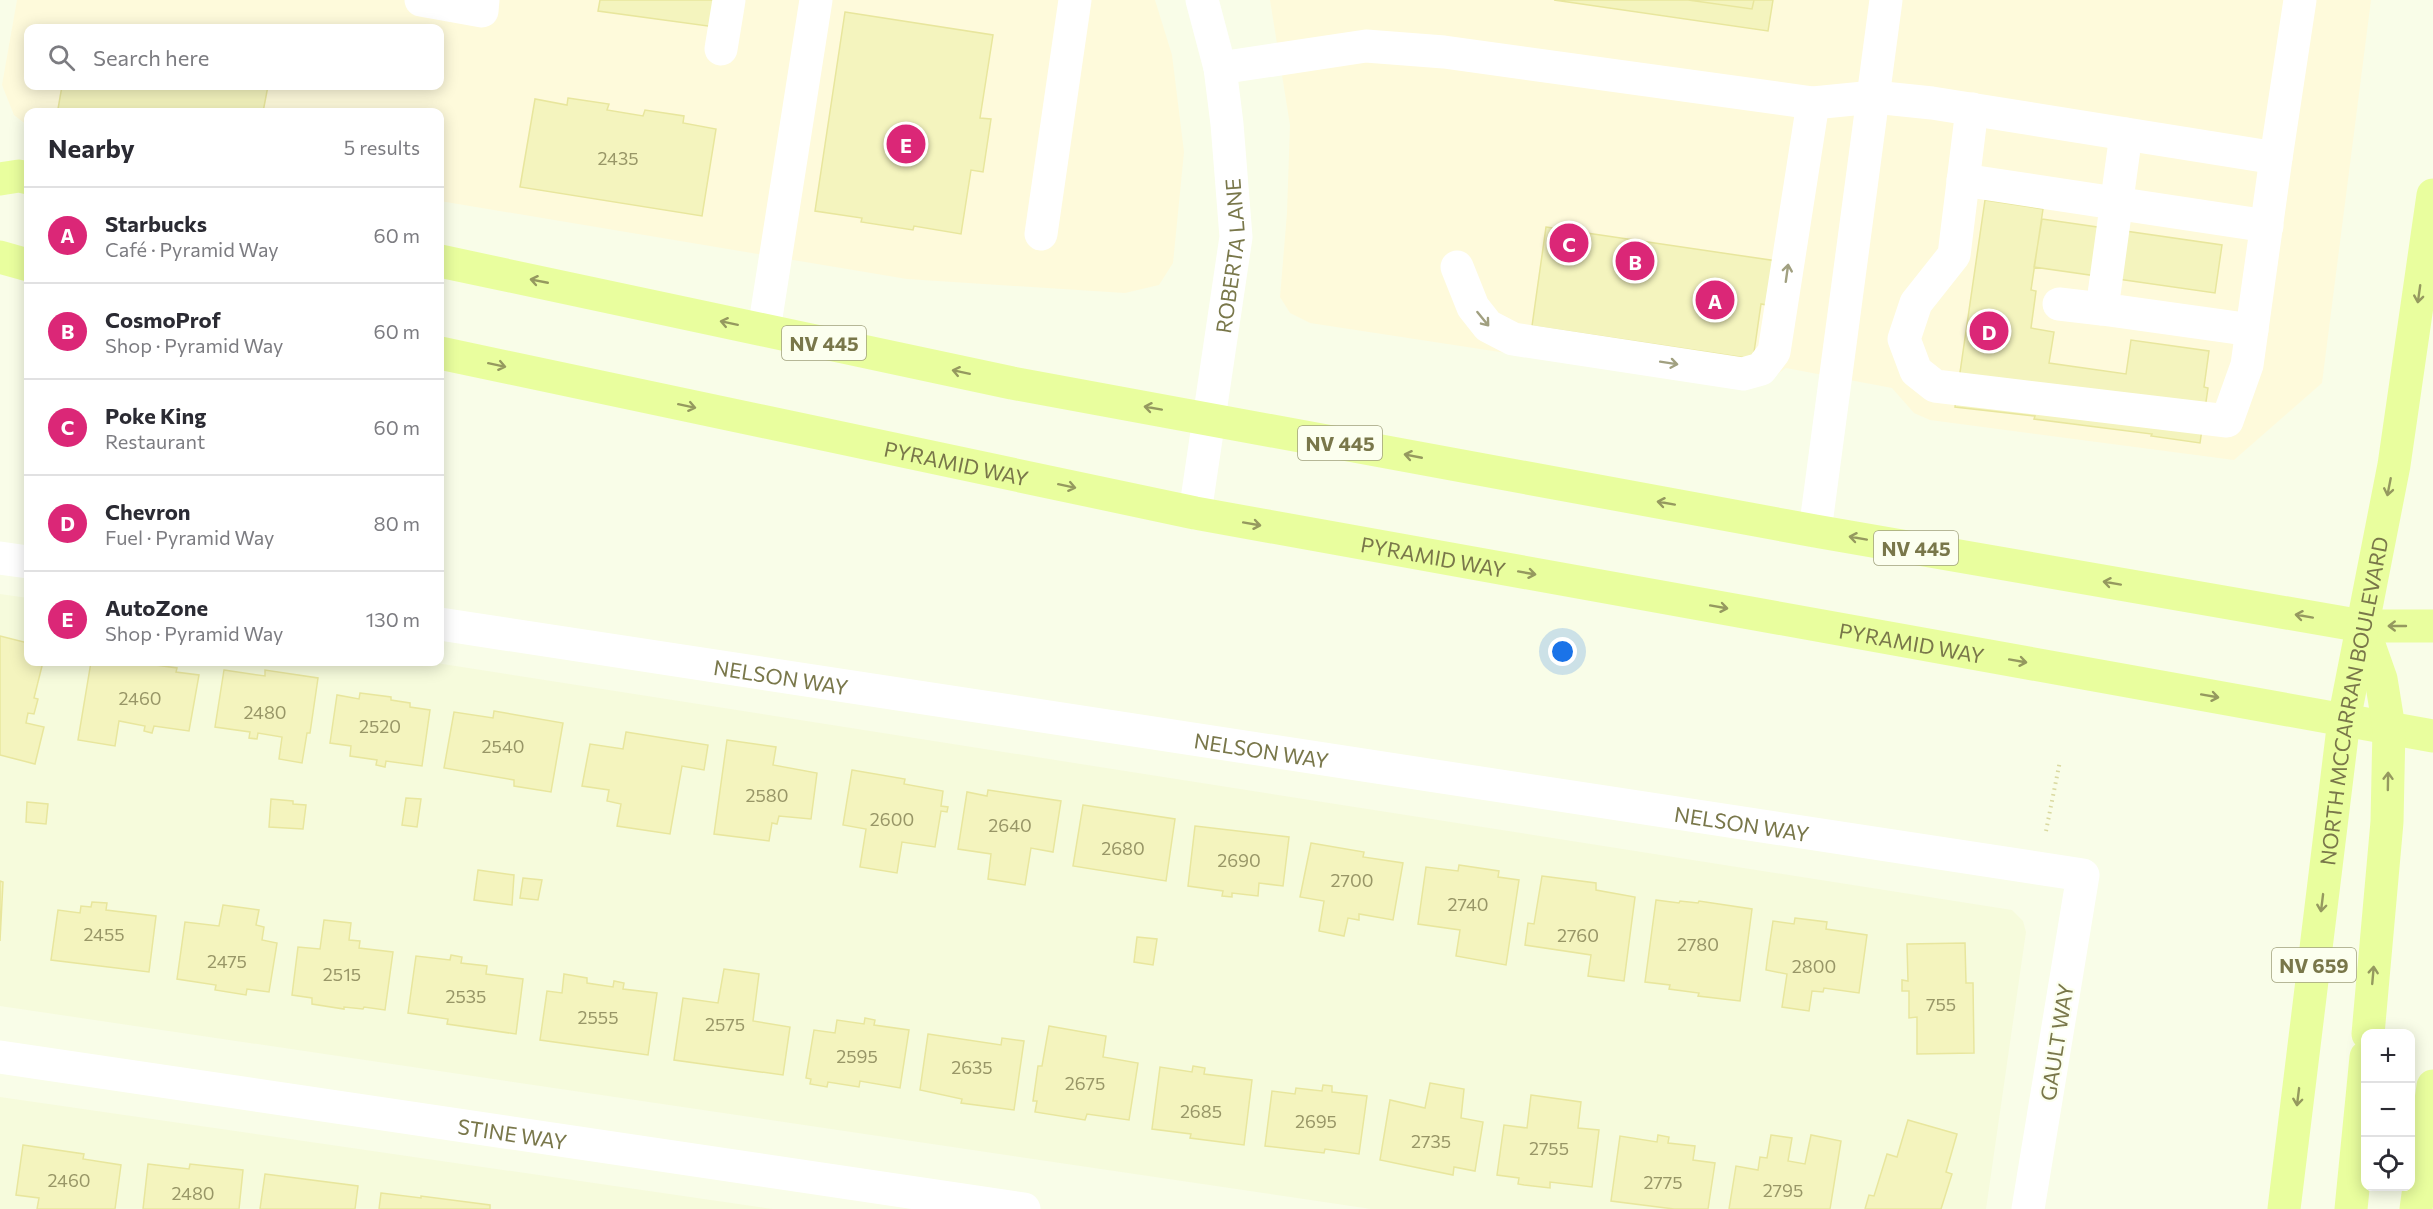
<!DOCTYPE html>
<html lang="en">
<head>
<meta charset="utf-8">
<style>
	body { margin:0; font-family:Commissioner,sans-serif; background:#f7f7f7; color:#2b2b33 }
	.controls { position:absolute; right:18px; bottom:18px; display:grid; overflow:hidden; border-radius:12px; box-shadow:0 3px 15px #0003 }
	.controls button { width:54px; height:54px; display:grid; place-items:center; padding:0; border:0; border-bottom:2px solid #e1e1e2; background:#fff; color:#2b2b33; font:30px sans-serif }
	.you { position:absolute; left:1563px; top:652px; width:21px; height:21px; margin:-15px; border:4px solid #fff; border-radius:50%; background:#1a73e8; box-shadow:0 0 0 9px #1a73e833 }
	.badge { display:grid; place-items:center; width:39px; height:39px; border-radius:50%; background:#db2777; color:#fff; font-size:20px; font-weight:700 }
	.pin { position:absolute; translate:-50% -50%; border:3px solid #fff; box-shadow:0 2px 6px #0006 }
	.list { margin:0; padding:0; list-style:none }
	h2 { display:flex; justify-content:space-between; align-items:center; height:78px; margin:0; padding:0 24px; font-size:26px }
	h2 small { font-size:20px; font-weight:400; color:#7c7c81 }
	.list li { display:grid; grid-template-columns:39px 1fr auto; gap:18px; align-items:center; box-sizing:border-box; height:96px; padding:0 24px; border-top:2px solid #e1e1e2 }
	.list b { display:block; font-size:22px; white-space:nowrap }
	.list p { margin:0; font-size:20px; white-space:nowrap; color:#7c7c81 }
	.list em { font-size:20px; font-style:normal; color:#7c7c81 }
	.icon { flex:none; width:33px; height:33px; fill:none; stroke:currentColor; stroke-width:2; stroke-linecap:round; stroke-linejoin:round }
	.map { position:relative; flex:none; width:2433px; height:1209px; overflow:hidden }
	.search { position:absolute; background:#fff; box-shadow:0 3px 15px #0003; left:24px; top:24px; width:420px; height:66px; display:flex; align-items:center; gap:15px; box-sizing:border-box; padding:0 21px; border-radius:12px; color:#7c7c81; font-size:22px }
	.panel { position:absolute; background:#fff; box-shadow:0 3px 15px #0003; left:24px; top:108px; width:420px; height:558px; border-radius:12px }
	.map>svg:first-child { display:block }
	.residential { fill:#f6fbdc }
	.commercial { fill:#fefadb; fill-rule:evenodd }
	.building { fill:#f4f4be; stroke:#e8e69d; stroke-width:1.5 }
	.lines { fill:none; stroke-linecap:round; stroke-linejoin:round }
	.path { stroke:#dad9a0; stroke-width:4; stroke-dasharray:1.5 4.5; stroke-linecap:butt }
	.minor { stroke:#fff; stroke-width:33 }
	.major { stroke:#e9fe9e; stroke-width:33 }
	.oneway { stroke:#a1a080 }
	.oneway2 { stroke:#95995f }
	.labels { text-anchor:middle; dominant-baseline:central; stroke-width:4.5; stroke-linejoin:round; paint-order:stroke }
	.number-label { font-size:18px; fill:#989667 }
	.shield { fill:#fcffef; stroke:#a0a07c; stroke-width:1.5 }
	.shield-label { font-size:20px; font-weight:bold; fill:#79774a }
	.street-label { font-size:21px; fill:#79774a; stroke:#fcffef }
</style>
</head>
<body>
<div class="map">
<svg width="2433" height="1209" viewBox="0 0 2433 1209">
	<rect width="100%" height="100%" fill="#f9fde8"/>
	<path class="residential" d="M0,594L28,598V662H430L2012,910L2023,921L2026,932L1986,1209H1371L0,1006Z
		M0,1097L773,1209H0Z"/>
	<path class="commercial" d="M17,0H1155L1172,55L1184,152L1173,263L1159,285L1125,293L907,279L440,201V112H28V126L14,115L2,85ZM28,28H440V86H28Z
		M1270,0H2371L2322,383L2234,460L1930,420L1914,413L1892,388L1786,368L1763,384L1743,389L1310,323L1290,313L1280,297L1287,213L1290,125Z"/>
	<path class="building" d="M600,0H718L715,27L598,11Z
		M1554,0H1688L1752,9L1754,0H1773L1768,31Z
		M1688,0H1754L1752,9Z
		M845,12L993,35L980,118L991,119L983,172L971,170L961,234L914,226L913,230L861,222L862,218L815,211Z
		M62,86H268L263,112H77L58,109Z
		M568,98L609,104L607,110L643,116L645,110L684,116L683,123L716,129L702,216L520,187L535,99L567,105Z
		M1985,200L2043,209L2031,290L2036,291L2031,328L2054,332L2049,363L2126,374L2131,340L2209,351L2204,387L2208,388L2200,443L2151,436L2152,434L2034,419L2035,416L1955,407Z
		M2042,219L2222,245L2215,293L2034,267Z
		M1546,227L1777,261L1772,306L1761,304L1753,359L1532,326Z
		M0,636L28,643V662H43L34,698L38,699L34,714L28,713L26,723L44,727L35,764L0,755Z
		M91,662H134L177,668L176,672L199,675L189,731L154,726L152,733L144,731L145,726L119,721L115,746L78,740Z
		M224,670L265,676V670L318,678L310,733H307L302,763L279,759L282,737L258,733L257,739L249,738L250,732L215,727Z
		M360,693L391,697V700L410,703V707L430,710L422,766L386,761L385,767L376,765L377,760L350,756L351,746L330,743L337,695L359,699Z
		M494,711L563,723L551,792L514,786V780L444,768L454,712L493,718Z
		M626,732L708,745L704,770L682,766L670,834L617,826L621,804L607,801L609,790L582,786L590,744L623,749Z
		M727,740L776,747L773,765L817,773L811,819L779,816L777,824L772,823L769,841L714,834Z
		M852,770L905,779L904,784L943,791L941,806L948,807L947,812L941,811L935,847L902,842L897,873L860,867L866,829L843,825Z
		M988,790L1061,801L1053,852L1031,848L1025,885L988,879L991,854L958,849L967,792L987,796Z
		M406,798L421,799L417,827L402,825Z
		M271,799L293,801V804L306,805L303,829L269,827Z
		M27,802L48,804L46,824L26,822Z
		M1083,805L1175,819L1166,881L1073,866Z
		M1195,826L1289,837L1283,886L1259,883L1258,896L1232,893V897L1222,896L1223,891L1188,886Z
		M1311,843L1364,852L1363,857L1403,863L1393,920L1359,914V920L1348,918L1344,936L1319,931L1324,901L1300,897Z
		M1459,865L1499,871L1498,877L1519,880L1506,965L1456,956L1460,930L1418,924L1426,867L1458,871Z
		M478,870L514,875L512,905L474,900Z
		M1542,876L1596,883V890L1635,897L1624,981L1588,976L1591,955L1525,945L1528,923L1534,924Z
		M523,878L542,880L538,900L520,898Z
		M0,881L3,882L0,941Z
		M1656,900L1679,903L1680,901L1698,903L1699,901L1752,909L1740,1001L1698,996L1699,993L1669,989L1670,985L1645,982Z
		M92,902L107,903L106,910L156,916L149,972L51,960L58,910L80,913L81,906L91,907Z
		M223,905L259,910L256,925L264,927L262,940L277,943L269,992L247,989L246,995L215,990L216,985L177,979L185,922L219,926Z
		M1795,918L1827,922L1826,929L1867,935L1859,993L1824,988L1823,992L1812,991L1809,1011L1782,1007L1787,974L1766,970L1767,961L1773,921L1794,924Z
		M324,920L351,923L349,940L360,941L359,948L393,952L385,1010L364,1007L363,1009L344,1007V1009L312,1004V998L292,995L298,947L320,949Z
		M1137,937L1157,939L1153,965L1134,962Z
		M1965,943L1966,983H1973L1974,1053L1917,1054V1017L1909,1018V991H1902V980L1908,981L1907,944Z
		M451,955L462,957L461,963L487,966L486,974L523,979L516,1034L447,1024L448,1019L408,1013L416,956L450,960Z
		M724,969L759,974L753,1021L790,1027L783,1075L674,1060L683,998L718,1003Z
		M564,974L587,978V983L613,987L614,981L624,983L623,989L657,993L648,1055L540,1040L547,991L562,993Z
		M865,1018L875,1020L874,1025L909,1030L900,1088L860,1081L859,1087L828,1082L827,1087L810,1084L811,1079L806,1078L814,1030L835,1033L837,1020L864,1024Z
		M1049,1026L1106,1036L1103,1057L1138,1063L1129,1120L1087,1114L1085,1120L1035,1112L1037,1101H1033L1038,1066H1042Z
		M928,1034L1001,1045L1002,1038L1024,1041L1014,1110L961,1103L962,1099L920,1090Z
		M1193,1066L1205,1068L1204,1074L1252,1080L1244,1145L1190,1138L1191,1134L1152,1129L1160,1067L1192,1072Z
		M1430,1083L1464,1089L1461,1118L1483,1122L1475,1171L1454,1167L1453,1175L1380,1160L1390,1100L1425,1108Z
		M1323,1085L1332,1086V1092L1367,1096L1359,1154L1325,1149L1324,1153L1265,1146L1272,1091L1295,1094L1296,1088L1322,1091Z
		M1531,1095L1581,1102L1578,1128L1599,1130L1592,1187L1550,1182V1188L1524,1185L1518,1184L1519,1178L1497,1175L1504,1125L1527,1128Z
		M1908,1120L1957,1134L1946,1172L1952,1174L1941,1209H1865L1869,1195L1874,1196L1887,1154L1897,1157Z
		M1658,1135L1669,1137L1668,1143L1695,1146L1693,1160L1715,1163L1708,1209H1674L1611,1201L1620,1136L1657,1142Z
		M1771,1135L1792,1138L1788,1161L1805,1164L1811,1135L1841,1141L1830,1209H1729L1736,1166L1758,1170L1760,1157L1767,1158Z
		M23,1145L84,1154L83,1159L121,1165L115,1209H37L39,1198L16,1195Z
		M148,1164L189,1169L190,1164L243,1170L239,1209H143Z
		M265,1174L358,1186L355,1209H260Z
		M381,1193L421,1198V1196L490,1205V1209H379Z"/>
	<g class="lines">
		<path class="path" d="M2046,831L2060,761"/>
		<g class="minor">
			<path d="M421,0L482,11L483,0"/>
			<path d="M721,49L729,0"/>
			<path d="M1220,68L1366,46L1444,52L1813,103L1874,97L1932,103L2276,158L2300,0"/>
			<path d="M1972,109L1954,255L1916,303L1904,339L1916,371L1935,386L2227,421L2247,365L2276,158"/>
			<path d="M2126,134L2102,309L2252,330"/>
			<path d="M1963,180L2267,226"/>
			<path d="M1041,234L1075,0"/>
			<path d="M1457,267L1473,307L1488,326L1513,339L1743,374L1761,369L1774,352L1813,103"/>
			<path d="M2059,304L2102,309"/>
			<path d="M764,330L816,0"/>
			<path id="s1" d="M1195,513L1236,237L1227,124L1220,68L1202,0"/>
			<path d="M1815,531L1886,0"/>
			<path d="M0,558L28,562"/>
			<path id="s2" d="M440,624L2083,875L2028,1209"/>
			<path id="s3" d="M0,1057L1024,1209"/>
		</g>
		<g class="major">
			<path d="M0,179L19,176L28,178"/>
			<path d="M0,257L28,265"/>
			<path d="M440,261L1012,383L1815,531L2362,626H2433"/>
			<path id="s4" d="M440,353L1195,513L2433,736"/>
			<path d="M2363,628L2381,679L2389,728L2387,822L2368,1034"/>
			<path id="s5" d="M2284,1209L2344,720L2394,465L2433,195"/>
			<path d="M2351,1209L2366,1057"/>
			<path d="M2416,1209L2433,1086"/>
		</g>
	</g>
	<defs><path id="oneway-shaft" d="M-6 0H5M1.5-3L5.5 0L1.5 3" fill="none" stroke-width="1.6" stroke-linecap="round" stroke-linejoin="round" transform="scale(1.5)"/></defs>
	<g class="oneway">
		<use href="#oneway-shaft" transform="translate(1787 273) rotate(-82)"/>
		<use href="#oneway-shaft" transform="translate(1483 319) rotate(51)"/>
		<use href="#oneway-shaft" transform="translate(1669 363) rotate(9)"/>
	</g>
	<g class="oneway2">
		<use href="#oneway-shaft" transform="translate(539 281) rotate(-169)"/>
		<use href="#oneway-shaft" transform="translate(2419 294) rotate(98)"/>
		<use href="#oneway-shaft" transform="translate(729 323) rotate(-168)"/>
		<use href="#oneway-shaft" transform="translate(497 365) rotate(12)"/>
		<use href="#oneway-shaft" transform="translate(961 372) rotate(-168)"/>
		<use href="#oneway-shaft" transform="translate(687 406) rotate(12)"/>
		<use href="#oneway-shaft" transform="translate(1153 408) rotate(-170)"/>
		<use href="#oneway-shaft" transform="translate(1413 456) rotate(-169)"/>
		<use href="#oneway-shaft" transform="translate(1067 486) rotate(12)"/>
		<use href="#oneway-shaft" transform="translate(2389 487) rotate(101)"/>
		<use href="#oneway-shaft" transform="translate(1666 503) rotate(-170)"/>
		<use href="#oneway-shaft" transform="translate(1252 524) rotate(10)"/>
		<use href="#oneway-shaft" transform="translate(1858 538) rotate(-170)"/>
		<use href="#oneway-shaft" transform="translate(1527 573) rotate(10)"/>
		<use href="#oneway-shaft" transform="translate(2112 583) rotate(-170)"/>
		<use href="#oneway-shaft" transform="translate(1719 607) rotate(10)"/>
		<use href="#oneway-shaft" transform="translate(2304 616) rotate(-170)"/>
		<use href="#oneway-shaft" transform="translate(2397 626) rotate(-180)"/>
		<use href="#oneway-shaft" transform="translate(2018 661) rotate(10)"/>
		<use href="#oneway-shaft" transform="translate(2210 696) rotate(10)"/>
		<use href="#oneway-shaft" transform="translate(2388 781) rotate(-89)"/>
		<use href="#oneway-shaft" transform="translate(2322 903) rotate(97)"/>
		<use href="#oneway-shaft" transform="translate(2373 975) rotate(-85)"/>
		<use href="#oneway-shaft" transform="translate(2298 1097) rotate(97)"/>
	</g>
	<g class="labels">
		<g class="number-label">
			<text x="618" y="158">2435</text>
			<text x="140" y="698">2460</text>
			<text x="265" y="712">2480</text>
			<text x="380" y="726">2520</text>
			<text x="503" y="746">2540</text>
			<text x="767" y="795">2580</text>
			<text x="892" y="819">2600</text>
			<text x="1010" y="825">2640</text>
			<text x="1123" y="848">2680</text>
			<text x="1239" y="860">2690</text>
			<text x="1352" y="880">2700</text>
			<text x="1468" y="904">2740</text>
			<text x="104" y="934">2455</text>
			<text x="1578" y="935">2760</text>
			<text x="1698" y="944">2780</text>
			<text x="227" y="961">2475</text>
			<text x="1814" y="966">2800</text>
			<text x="342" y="974">2515</text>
			<text x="466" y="996">2535</text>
			<text x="1941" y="1004">755</text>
			<text x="598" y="1017">2555</text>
			<text x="725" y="1024">2575</text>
			<text x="857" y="1056">2595</text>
			<text x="972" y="1067">2635</text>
			<text x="1085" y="1083">2675</text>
			<text x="1201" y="1111">2685</text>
			<text x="1316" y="1121">2695</text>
			<text x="1431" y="1141">2735</text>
			<text x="1549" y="1148">2755</text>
			<text x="69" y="1180">2460</text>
			<text x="1663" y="1182">2775</text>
			<text x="1783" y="1190">2795</text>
			<text x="193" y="1193">2480</text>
		</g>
		<g class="shield">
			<rect x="782" y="326" width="84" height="34" rx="4.5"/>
			<rect x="1298" y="426" width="84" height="34" rx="4.5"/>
			<rect x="1874" y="531" width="84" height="34" rx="4.5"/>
			<rect x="2272" y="948" width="84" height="34" rx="4.5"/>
		</g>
		<g class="shield-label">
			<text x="824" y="343">NV 445</text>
			<text x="1340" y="443">NV 445</text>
			<text x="1916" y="548">NV 445</text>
			<text x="2314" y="965">NV 659</text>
		</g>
		<g class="street-label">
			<text stroke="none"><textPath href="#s1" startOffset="260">ROBERTA LANE</textPath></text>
			<text stroke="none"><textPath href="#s4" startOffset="528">PYRAMID WAY</textPath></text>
			<text stroke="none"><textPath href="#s4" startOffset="1014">PYRAMID WAY</textPath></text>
			<text stroke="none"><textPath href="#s4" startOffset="1500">PYRAMID WAY</textPath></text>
			<text stroke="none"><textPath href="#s2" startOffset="345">NELSON WAY</textPath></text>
			<text stroke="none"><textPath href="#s5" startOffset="513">NORTH MCCARRAN BOULEVARD</textPath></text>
			<text stroke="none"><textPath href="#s2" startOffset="831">NELSON WAY</textPath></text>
			<text stroke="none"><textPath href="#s2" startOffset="1317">NELSON WAY</textPath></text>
			<text transform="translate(2056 1042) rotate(-81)">GAULT WAY</text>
			<text stroke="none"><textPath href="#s3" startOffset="518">STINE WAY</textPath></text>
		</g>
	</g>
</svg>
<div class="controls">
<button>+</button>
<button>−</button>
<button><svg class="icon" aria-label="locate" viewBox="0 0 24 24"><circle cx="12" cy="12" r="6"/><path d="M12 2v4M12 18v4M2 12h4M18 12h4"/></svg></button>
</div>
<div class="you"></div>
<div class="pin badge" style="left:1715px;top:300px">A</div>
<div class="pin badge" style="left:1635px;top:261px">B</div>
<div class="pin badge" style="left:1569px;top:243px">C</div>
<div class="pin badge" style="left:1989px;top:331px">D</div>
<div class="pin badge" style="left:906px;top:144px">E</div>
<div class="search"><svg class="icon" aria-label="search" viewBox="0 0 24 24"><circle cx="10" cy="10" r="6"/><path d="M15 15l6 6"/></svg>Search here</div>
<section class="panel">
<h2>Nearby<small>5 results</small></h2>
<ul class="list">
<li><span class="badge">A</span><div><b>Starbucks</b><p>Café · Pyramid Way</p></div><em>60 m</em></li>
<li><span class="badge">B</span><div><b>CosmoProf</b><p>Shop · Pyramid Way</p></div><em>60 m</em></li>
<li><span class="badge">C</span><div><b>Poke King</b><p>Restaurant</p></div><em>60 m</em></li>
<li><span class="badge">D</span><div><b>Chevron</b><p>Fuel · Pyramid Way</p></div><em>80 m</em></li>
<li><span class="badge">E</span><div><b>AutoZone</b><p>Shop · Pyramid Way</p></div><em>130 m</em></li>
</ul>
</section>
</div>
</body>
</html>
